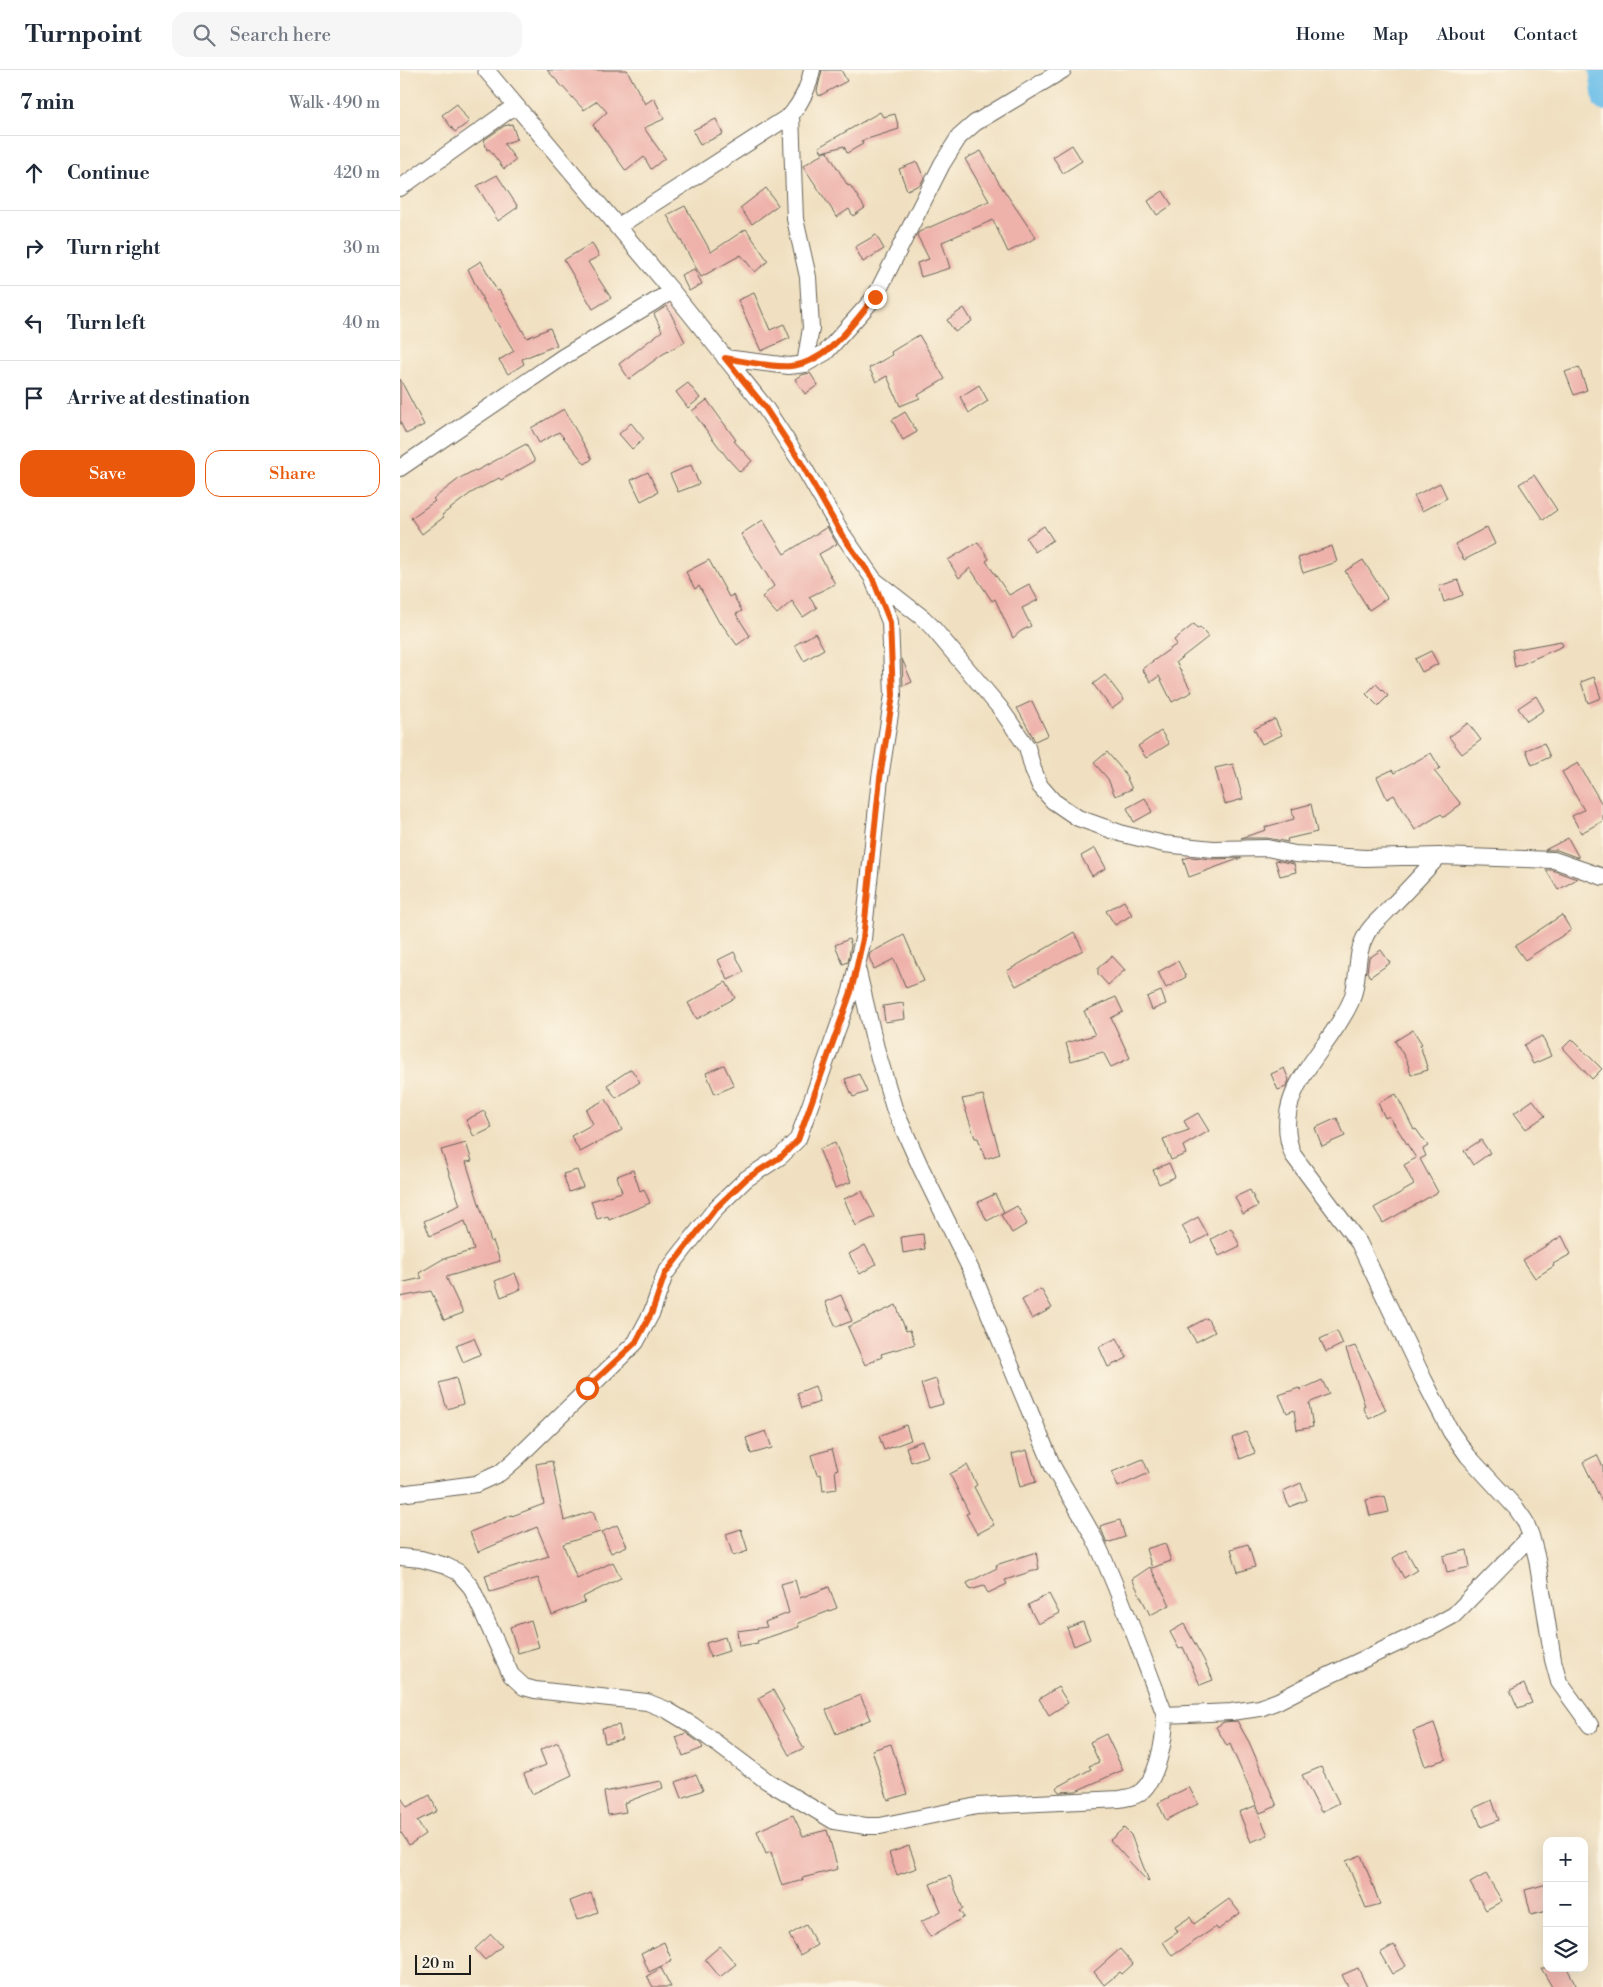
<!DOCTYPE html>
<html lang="en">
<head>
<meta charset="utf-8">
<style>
	body { margin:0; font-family:"Libre Bodoni",serif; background:#f6f6f7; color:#1f2937 }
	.controls { position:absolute; right:15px; bottom:15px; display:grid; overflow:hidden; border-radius:10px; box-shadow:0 5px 20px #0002 }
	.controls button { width:45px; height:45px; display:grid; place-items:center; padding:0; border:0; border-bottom:1px solid #e0e1e3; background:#fff; color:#1f2937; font:25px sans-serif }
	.scale { position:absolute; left:15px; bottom:12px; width:56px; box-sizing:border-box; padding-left:5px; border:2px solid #1c1c1c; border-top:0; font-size:14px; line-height:18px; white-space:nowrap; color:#1c1c1c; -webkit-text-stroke:4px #fcf5e5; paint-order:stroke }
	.stop { position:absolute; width:15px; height:15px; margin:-11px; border:4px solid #ea580c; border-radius:50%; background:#fff }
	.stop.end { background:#ea580c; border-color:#fff; box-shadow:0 1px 5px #0008 }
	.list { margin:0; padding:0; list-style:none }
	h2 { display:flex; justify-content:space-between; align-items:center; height:65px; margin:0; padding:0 20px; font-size:21px }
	h2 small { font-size:16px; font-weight:400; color:#747a83 }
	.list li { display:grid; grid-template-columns:32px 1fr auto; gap:15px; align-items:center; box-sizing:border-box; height:75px; padding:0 20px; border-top:1px solid #e0e1e3 }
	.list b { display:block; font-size:19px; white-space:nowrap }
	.list em { font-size:16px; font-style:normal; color:#747a83 }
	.actions { display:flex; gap:10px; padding:15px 20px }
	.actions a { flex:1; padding:11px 0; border:1px solid #ea580c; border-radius:15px; text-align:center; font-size:18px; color:#ea580c }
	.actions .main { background:#ea580c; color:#fff }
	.icon { flex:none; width:28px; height:28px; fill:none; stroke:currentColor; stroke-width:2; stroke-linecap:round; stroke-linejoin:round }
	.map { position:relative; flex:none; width:1203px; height:1917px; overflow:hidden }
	header { display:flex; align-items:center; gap:30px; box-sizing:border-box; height:70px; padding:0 25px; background:#fff; border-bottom:1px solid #e0e1e3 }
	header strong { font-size:24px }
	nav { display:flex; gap:28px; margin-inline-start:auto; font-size:18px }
	.search { width:350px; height:45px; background:#f6f6f7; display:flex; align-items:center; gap:12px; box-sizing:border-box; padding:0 18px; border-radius:15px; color:#747a83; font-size:19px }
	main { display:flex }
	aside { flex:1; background:#fff }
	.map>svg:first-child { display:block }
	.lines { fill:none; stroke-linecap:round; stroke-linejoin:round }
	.canal { stroke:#6dbfe9; stroke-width:20 }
	.building { fill:#eeb2ab }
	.minor-casing { stroke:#666156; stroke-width:18 }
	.minor { stroke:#fff; stroke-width:16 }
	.route { stroke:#ea580c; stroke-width:6 }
</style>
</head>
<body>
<header>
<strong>Turnpoint</strong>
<div class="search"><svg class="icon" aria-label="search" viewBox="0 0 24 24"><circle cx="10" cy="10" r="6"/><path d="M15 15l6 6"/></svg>Search here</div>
<nav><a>Home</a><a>Map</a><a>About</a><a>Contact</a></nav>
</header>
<main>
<aside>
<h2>7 min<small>Walk · 490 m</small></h2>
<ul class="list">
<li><svg class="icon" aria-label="ahead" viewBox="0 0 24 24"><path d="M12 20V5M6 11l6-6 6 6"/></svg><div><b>Continue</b></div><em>420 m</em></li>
<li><svg class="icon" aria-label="right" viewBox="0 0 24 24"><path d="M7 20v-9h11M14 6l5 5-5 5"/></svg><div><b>Turn right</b></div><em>30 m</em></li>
<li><svg class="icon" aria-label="left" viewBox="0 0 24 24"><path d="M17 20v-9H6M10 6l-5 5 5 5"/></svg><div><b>Turn left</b></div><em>40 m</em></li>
<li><svg class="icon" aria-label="arrive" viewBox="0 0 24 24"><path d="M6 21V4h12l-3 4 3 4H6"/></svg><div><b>Arrive at destination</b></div></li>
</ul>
<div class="actions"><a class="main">Save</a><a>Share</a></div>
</aside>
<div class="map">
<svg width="1203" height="1917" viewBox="0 0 1203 1917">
	<rect width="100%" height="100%" fill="#fcf5e5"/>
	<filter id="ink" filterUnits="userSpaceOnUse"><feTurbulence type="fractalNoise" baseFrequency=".02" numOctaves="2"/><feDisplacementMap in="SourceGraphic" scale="10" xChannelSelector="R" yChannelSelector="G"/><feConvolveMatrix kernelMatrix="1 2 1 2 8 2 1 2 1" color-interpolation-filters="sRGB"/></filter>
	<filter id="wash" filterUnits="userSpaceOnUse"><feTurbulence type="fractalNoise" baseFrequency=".0096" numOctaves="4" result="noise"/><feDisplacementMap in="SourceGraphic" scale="20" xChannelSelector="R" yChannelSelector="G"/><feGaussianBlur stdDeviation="1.12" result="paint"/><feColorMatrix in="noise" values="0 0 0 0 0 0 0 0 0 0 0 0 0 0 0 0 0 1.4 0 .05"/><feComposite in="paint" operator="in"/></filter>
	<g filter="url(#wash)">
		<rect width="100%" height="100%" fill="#f0e0c1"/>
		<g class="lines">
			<path class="canal" d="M1199,0L1203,31"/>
		</g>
		<g id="blocks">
			<path class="building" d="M147,0H227L245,34L254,28L264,49L244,58L265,88L251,99L244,87L226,101L193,55L207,42L197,31L184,40Z
				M422,0H441L447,11L419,26L417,21Z
				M57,34L69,52L55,62L42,45Z
				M480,42L483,47L495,44L499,59L461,71L463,74L447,83L444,76L422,82L419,77Z
				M316,49L323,64L300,75L293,60Z
				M112,54L117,69L104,74L116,90L104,99L89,79L87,80L84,70L104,56Z
				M672,75L682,91L663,103L653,87Z
				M427,81L448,116L450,115L465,138L453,146L449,139L437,147L403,96Z
				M581,81L599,113L636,168L608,182L593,150L542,172L550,198L521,207L517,193L529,189L517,165L519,162L589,131L565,89Z
				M517,92L524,108L520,115L507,120L499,99Z
				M97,105L118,137L98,151L77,116Z
				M366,118L378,135L352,154L340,138Z
				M763,121L772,135L757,145L748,131Z
				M285,136L311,182L346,159L368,191L355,202L341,185L301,207L267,145Z
				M476,165L484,179L463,192L455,177Z
				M192,173L199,186L188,192L211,228L193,239L164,190Z
				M81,191L97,221L99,220L127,268L150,258L157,275L122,289L124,294L108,304L99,290L114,281L83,230L68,199Z
				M294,199L302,214L289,221L281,205Z
				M354,223L370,260L384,254L390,268L361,281L338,230Z
				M267,236L285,272L263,284L229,309L219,294L262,261L254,244Z
				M564,238L572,251L555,262L547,250Z
				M519,265L545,309L518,325L520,328L500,336L487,306L476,312L469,298L492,285L491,282Z
				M1179,297L1187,320L1174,325L1165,302Z
				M410,303L418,315L405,324L395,309L401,305Z
				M0,309L24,355L6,364L0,352Z
				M288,313L300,328L288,338L276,322Z
				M579,315L588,331L569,343L560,327Z
				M307,330L336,370L334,371L352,391L340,402L328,389L292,341Z
				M164,339L192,389L185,394L159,362L139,373L131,358Z
				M505,342L517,362L503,370L492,350Z
				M231,353L244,369L232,379L219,364Z
				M126,374L135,391L101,410L99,408L71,423L42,445L44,447L22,464L11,448L35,431L33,429L60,408L75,400L76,401Z
				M291,395L299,414L278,422L270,404Z
				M248,402L258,422L241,431L231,410Z
				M1134,405L1157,440L1143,450L1119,414Z
				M1040,413L1047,428L1022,441L1014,426Z
				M363,450L384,484L427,457L437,474L419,484L435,514L409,527L417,538L403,547L392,531L377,544L362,527L374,516L341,464Z
				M644,456L653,470L635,482L626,468Z
				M1087,457L1095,474L1064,490L1055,474Z
				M578,472L589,489L586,491L609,525L629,514L638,530L622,538L631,556L621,561L613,568L595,529L592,531L570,498L559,508L548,490Z
				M932,476L937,492L903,503L898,488Z
				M309,490L329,527L333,525L342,541L336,544L350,566L337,575L321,553L320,554L299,516L295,519L286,502Z
				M963,490L987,528L969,540L945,501Z
				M1058,510L1063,525L1044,532L1039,516Z
				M794,554L797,559L800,557L808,567L776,592L792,622L772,632L759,606L751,612L742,599L777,574L774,570Z
				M415,563L424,579L404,591L395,575Z
				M1161,571L1163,576L1115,597L1112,580Z
				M1031,581L1038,594L1022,602L1015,589Z
				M502,589L512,612L503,616Z
				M705,605L724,630L712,639L693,614Z
				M1194,607L1201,628L1188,633L1181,612Z
				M976,614L988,626L978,636L966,624Z
				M1136,626L1144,640L1127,651L1118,638Z
				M632,631L648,665L635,671L617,638Z
				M875,649L882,665L862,674L854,659Z
				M1068,653L1081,670L1062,684L1049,667Z
				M761,661L769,674L746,688L738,676Z
				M1144,673L1150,687L1132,695L1126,680Z
				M707,682L724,702L732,719L715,726L708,709L694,693Z
				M1031,683L1040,698L1034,701L1061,734L1044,747L1041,744L1015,760L994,725L987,729L977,707L992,700L994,703Z
				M1178,693L1203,736V751L1181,763L1172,746L1184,740L1162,702Z
				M833,694L843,729L825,734L815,698Z
				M745,728L752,742L734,752L727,738Z
				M911,734L917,762L887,769L888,772L867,768H841L866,760L865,757L894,749L892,739Z
				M1168,768L1179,788L1157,780H1145Z
				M695,778L706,798L692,806L681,786Z
				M790,787L813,789L841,788L789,807L783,789Z
				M875,790L894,794L896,802L880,806Z
				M1146,800H1152L1177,809L1158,820Z
				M724,831L732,845L715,855L706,841Z
				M1162,845L1171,860L1125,890L1115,876Z
				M674,862L683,880L616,916L607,901Z
				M504,865L524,911L506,918L494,889L474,899L469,887L470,883Z
				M449,869L451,875L448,892L443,894L435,875Z
				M981,880L990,893L970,907L967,902L969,888Z
				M334,882L344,902L328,910L318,890Z
				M712,886L725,900L708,915L698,904V898Z
				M778,891L786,907L766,918L758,902Z
				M326,912L335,928L297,949L288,933Z
				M761,921L766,934L752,940L747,927Z
				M716,927L723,942L711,948L730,988L711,997L703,982L671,991L666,973L695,965L684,941Z
				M503,933L505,949L485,952L483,936Z
				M1013,960L1022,974L1020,975L1028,1000L1011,1005L1007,991L995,971Z
				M1142,966L1151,986L1133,994L1124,975Z
				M1172,969L1202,999L1192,1009L1163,978Z
				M324,995L334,1016L315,1024L306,1003Z
				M884,998L889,1010L886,1017L878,1020L871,1004Z
				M231,999L240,1012L216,1028L207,1015Z
				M459,1004L467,1022L453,1027L445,1009Z
				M996,1024L1014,1060L1016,1059L1028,1076L1023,1079L1026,1086L1020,1089L1038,1122L983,1153L974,1138L1014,1115L1004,1095L1016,1088L989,1046L985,1048L978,1033Z
				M583,1025L600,1084L585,1089L578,1068H575L562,1029Z
				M206,1029L222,1060L180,1082L171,1066L193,1054L186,1040Z
				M1133,1030L1145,1046L1126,1059L1114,1043Z
				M84,1041L92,1058L74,1067L66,1050Z
				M798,1043L809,1061L783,1076L786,1084L771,1090L763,1069L789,1060L784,1051Z
				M937,1048L945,1066L922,1076L915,1058Z
				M1081,1070L1090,1083L1073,1095L1064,1081Z
				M66,1073L72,1091L66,1092L91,1172L93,1171L100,1191L46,1207L63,1243L44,1250L31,1221L0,1227V1213L22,1208L19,1203L43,1189L74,1180L65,1151L30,1166L24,1151L60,1135L41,1080Z
				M435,1073L451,1112L435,1118L419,1079Z
				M769,1093L775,1107L759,1114L753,1100Z
				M177,1100L183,1117L169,1122L163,1104Z
				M233,1100L240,1121L244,1119L250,1133L209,1150L208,1146L197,1149L191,1131L222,1122L217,1106Z
				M850,1120L858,1136L843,1144L835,1127Z
				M462,1121L475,1147L456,1156L444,1129Z
				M595,1124L604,1142L587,1151L578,1132Z
				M617,1136L627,1154L612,1163L601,1145Z
				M798,1147L808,1165L792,1174L782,1156Z
				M831,1158L840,1176L819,1186L811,1169Z
				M523,1164L525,1179L503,1183L501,1167Z
				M1162,1166L1171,1184L1153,1194L1154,1196L1135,1208L1123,1190Z
				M465,1175L476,1194L460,1204L449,1184Z
				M115,1203L121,1219L101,1227L95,1211Z
				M641,1219L652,1238L632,1249L622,1230Z
				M441,1225L452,1251L436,1257L425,1232Z
				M496,1235L506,1261L510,1260L515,1274L481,1284L482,1287L465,1295L448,1257Z
				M807,1248L815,1262L796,1272L788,1258Z
				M937,1261L943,1274L926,1282L920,1269Z
				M74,1268L81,1284L63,1292L56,1275Z
				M717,1268L727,1288L708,1297L699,1277Z
				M955,1276L986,1340L969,1349L963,1337L965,1336L946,1279Z
				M56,1308L63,1334L47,1339L39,1313Z
				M536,1309L543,1334L529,1338L521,1314Z
				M922,1310L929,1324L909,1333L913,1357L897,1360L894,1340L887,1343L879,1325L899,1318L900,1320Z
				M415,1316L420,1332L402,1338L397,1323Z
				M506,1355L511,1370L484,1380L479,1366Z
				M366,1361L372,1378L351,1384L346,1368Z
				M846,1362L855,1383L840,1389L832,1368Z
				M522,1371L528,1386L511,1392L506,1377Z
				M432,1379L438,1399L435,1400L437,1419L423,1421L421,1404L417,1405L411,1385Z
				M627,1380L636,1412L620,1417L612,1384Z
				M1197,1385L1203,1397V1434L1183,1392Z
				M743,1389L749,1403L718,1417L712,1402Z
				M152,1391L164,1451L193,1441L200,1462L163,1474L177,1509L213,1492L221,1508L183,1527L185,1532L152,1545L138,1508L90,1522L85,1505L149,1486L137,1457L78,1482L70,1462L112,1445V1446L144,1434L136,1394Z
				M567,1395L577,1415L574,1417L594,1455L577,1464L566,1444L569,1443L550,1404Z
				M901,1413L907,1430L889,1437L883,1421Z
				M985,1426L989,1442L970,1446L966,1430Z
				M720,1450L725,1467L707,1473L700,1456Z
				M217,1455L227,1476L211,1483L202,1462Z
				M341,1459L348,1481L333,1486L326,1464Z
				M765,1473L771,1491L752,1498L746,1479Z
				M848,1474L855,1497L838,1502L831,1479Z
				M1006,1480L1017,1500L1004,1508L993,1488Z
				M1067,1480L1070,1497L1047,1502L1043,1486Z
				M636,1482L639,1499L605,1510L607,1514L588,1523L584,1516L570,1520L567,1513L597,1498L596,1495Z
				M750,1497L770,1535L750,1545L732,1509Z
				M395,1510L400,1528L429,1517L437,1538L398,1553L399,1557L357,1571L358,1573L339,1576L337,1561L367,1557L365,1552L389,1543L381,1514Z
				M649,1524L659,1543L638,1554L628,1535Z
				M131,1550L139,1577L118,1583L110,1557Z
				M683,1552L690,1569L674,1576L667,1558Z
				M784,1554L804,1590L813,1610L800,1615L783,1577L779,1579L770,1562Z
				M325,1567L329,1581L310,1587L306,1573Z
				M1124,1614L1132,1633L1118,1638L1110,1620Z
				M658,1617L668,1633L649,1645L639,1629Z
				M373,1620L384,1640L382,1641L404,1678L389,1685L358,1628Z
				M460,1625L471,1649L436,1664L426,1640Z
				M837,1651L849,1672L877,1736L860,1743L830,1674L827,1676L816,1657L824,1652Z
				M1034,1653L1046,1689L1025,1696L1013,1661Z
				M219,1655L222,1669L205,1673L202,1658Z
				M286,1663L301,1674L303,1678L283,1686L276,1667Z
				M706,1664L723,1700L676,1721L659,1722L656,1718L691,1699L689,1696L699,1692L690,1672Z
				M158,1672L172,1705L132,1724L124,1704L146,1695L140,1680Z
				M491,1674L507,1724L488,1730L472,1680Z
				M921,1697L939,1733L921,1742L902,1705Z
				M296,1704L303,1720L282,1728L276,1712Z
				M261,1711L263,1718L224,1733L226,1742L208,1745L204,1722Z
				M789,1717L798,1734L766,1750L758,1733Z
				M30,1725L37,1741L17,1751L25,1764L9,1775L0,1761V1726L7,1737Z
				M1092,1730L1099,1750L1081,1757L1074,1738Z
				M855,1736L868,1765L851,1772L839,1742Z
				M393,1745L403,1766L427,1760L438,1799L402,1808L403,1810L382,1816L371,1782L366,1784L357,1761Z
				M724,1758L731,1765L749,1811L748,1812L710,1770Z
				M509,1776L517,1798L497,1805L489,1783Z
				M961,1785L980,1834L966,1838L946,1791Z
				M1086,1804L1102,1831L1086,1840L1070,1813Z
				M550,1806L563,1839L559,1841L564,1847L530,1867L521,1852L541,1841L530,1814Z
				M1147,1814V1841L1131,1845L1125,1820Z
				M191,1823L198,1842L177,1850L170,1831Z
				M829,1829L840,1843L818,1860L816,1857L772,1886L763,1872L778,1862L775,1857L790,1847L794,1854Z
				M406,1855L417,1875L400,1885L389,1865Z
				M91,1864L102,1876L85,1890L75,1879Z
				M264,1872L272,1891L249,1902L241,1883Z
				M994,1875L1006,1896L992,1904L980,1883Z
				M320,1876L336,1894L320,1907L305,1889Z
				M720,1879L733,1894L722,1904L720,1902L704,1915L694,1902Z
				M261,1898L271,1917H253L247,1906Z
				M958,1898L967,1917H948L942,1905Z
				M1141,1898H1167L1177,1917H1152Z"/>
		</g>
	</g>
	<g filter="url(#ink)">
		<use href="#blocks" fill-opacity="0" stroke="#666156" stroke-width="1"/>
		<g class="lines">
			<g class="minor-casing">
				<path id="minor" d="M391,45L395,149L408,207L411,258L405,294
					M0,118L115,36
					M217,157L391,45C402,31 409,18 412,0
					M325,288L389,296L405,294L426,282L475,227L542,94L559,67L575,53L663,0
					M0,398L163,287L272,221
					M473,509L523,548L532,557L600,638L627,677L633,699L640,716L653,731L678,748L723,764L764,774L813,779L867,778L895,784L965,788L1039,786L1154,790L1203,807
					M1039,786C1021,805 1004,824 986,842C980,849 970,856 966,865C954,886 960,910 951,931C928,984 868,1021 893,1085L959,1173L1024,1310L1051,1362L1068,1386L1116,1438L1125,1451L1131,1466L1137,1489L1153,1590L1159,1612L1190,1655
					M0,1424L76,1414L100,1403L115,1390L236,1272L252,1242L265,1204L316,1138L346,1109L381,1086L398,1069L451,921L463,869L480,708L493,625L490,552L472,507L443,465L400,391L364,336L272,221L86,0
					M0,1487L21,1489L46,1496L58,1502L71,1517L111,1605L124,1617L135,1620L247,1632L267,1640L292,1655L367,1711L434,1751L466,1756H480L577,1736L720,1729C725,1728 732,1727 736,1725C758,1714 765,1667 765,1645C743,1588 723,1529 697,1474C684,1447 667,1423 653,1397L571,1200L521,1098L494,1038L476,978L458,902
					M765,1645L831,1642L860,1638L878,1631L911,1614L1034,1556L1054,1545L1131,1466"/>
			</g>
			<use href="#minor" class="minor"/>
		</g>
	</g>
	<g class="lines" filter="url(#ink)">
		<path class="route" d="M187,1318L236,1272L252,1242L265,1204L316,1138L346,1109L382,1086L398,1070L451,922L463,869L480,708L493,625L490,552L472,507L442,465L400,391L364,336L325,288C344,291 373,298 391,296C429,292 452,254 475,227"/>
	</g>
</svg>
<div class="controls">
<button>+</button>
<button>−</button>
<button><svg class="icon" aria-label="layers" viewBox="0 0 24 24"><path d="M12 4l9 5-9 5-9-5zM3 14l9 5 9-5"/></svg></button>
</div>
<div class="scale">20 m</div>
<div class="stop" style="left:187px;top:1318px"></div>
<div class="stop end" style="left:475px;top:227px"></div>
</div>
</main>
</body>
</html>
